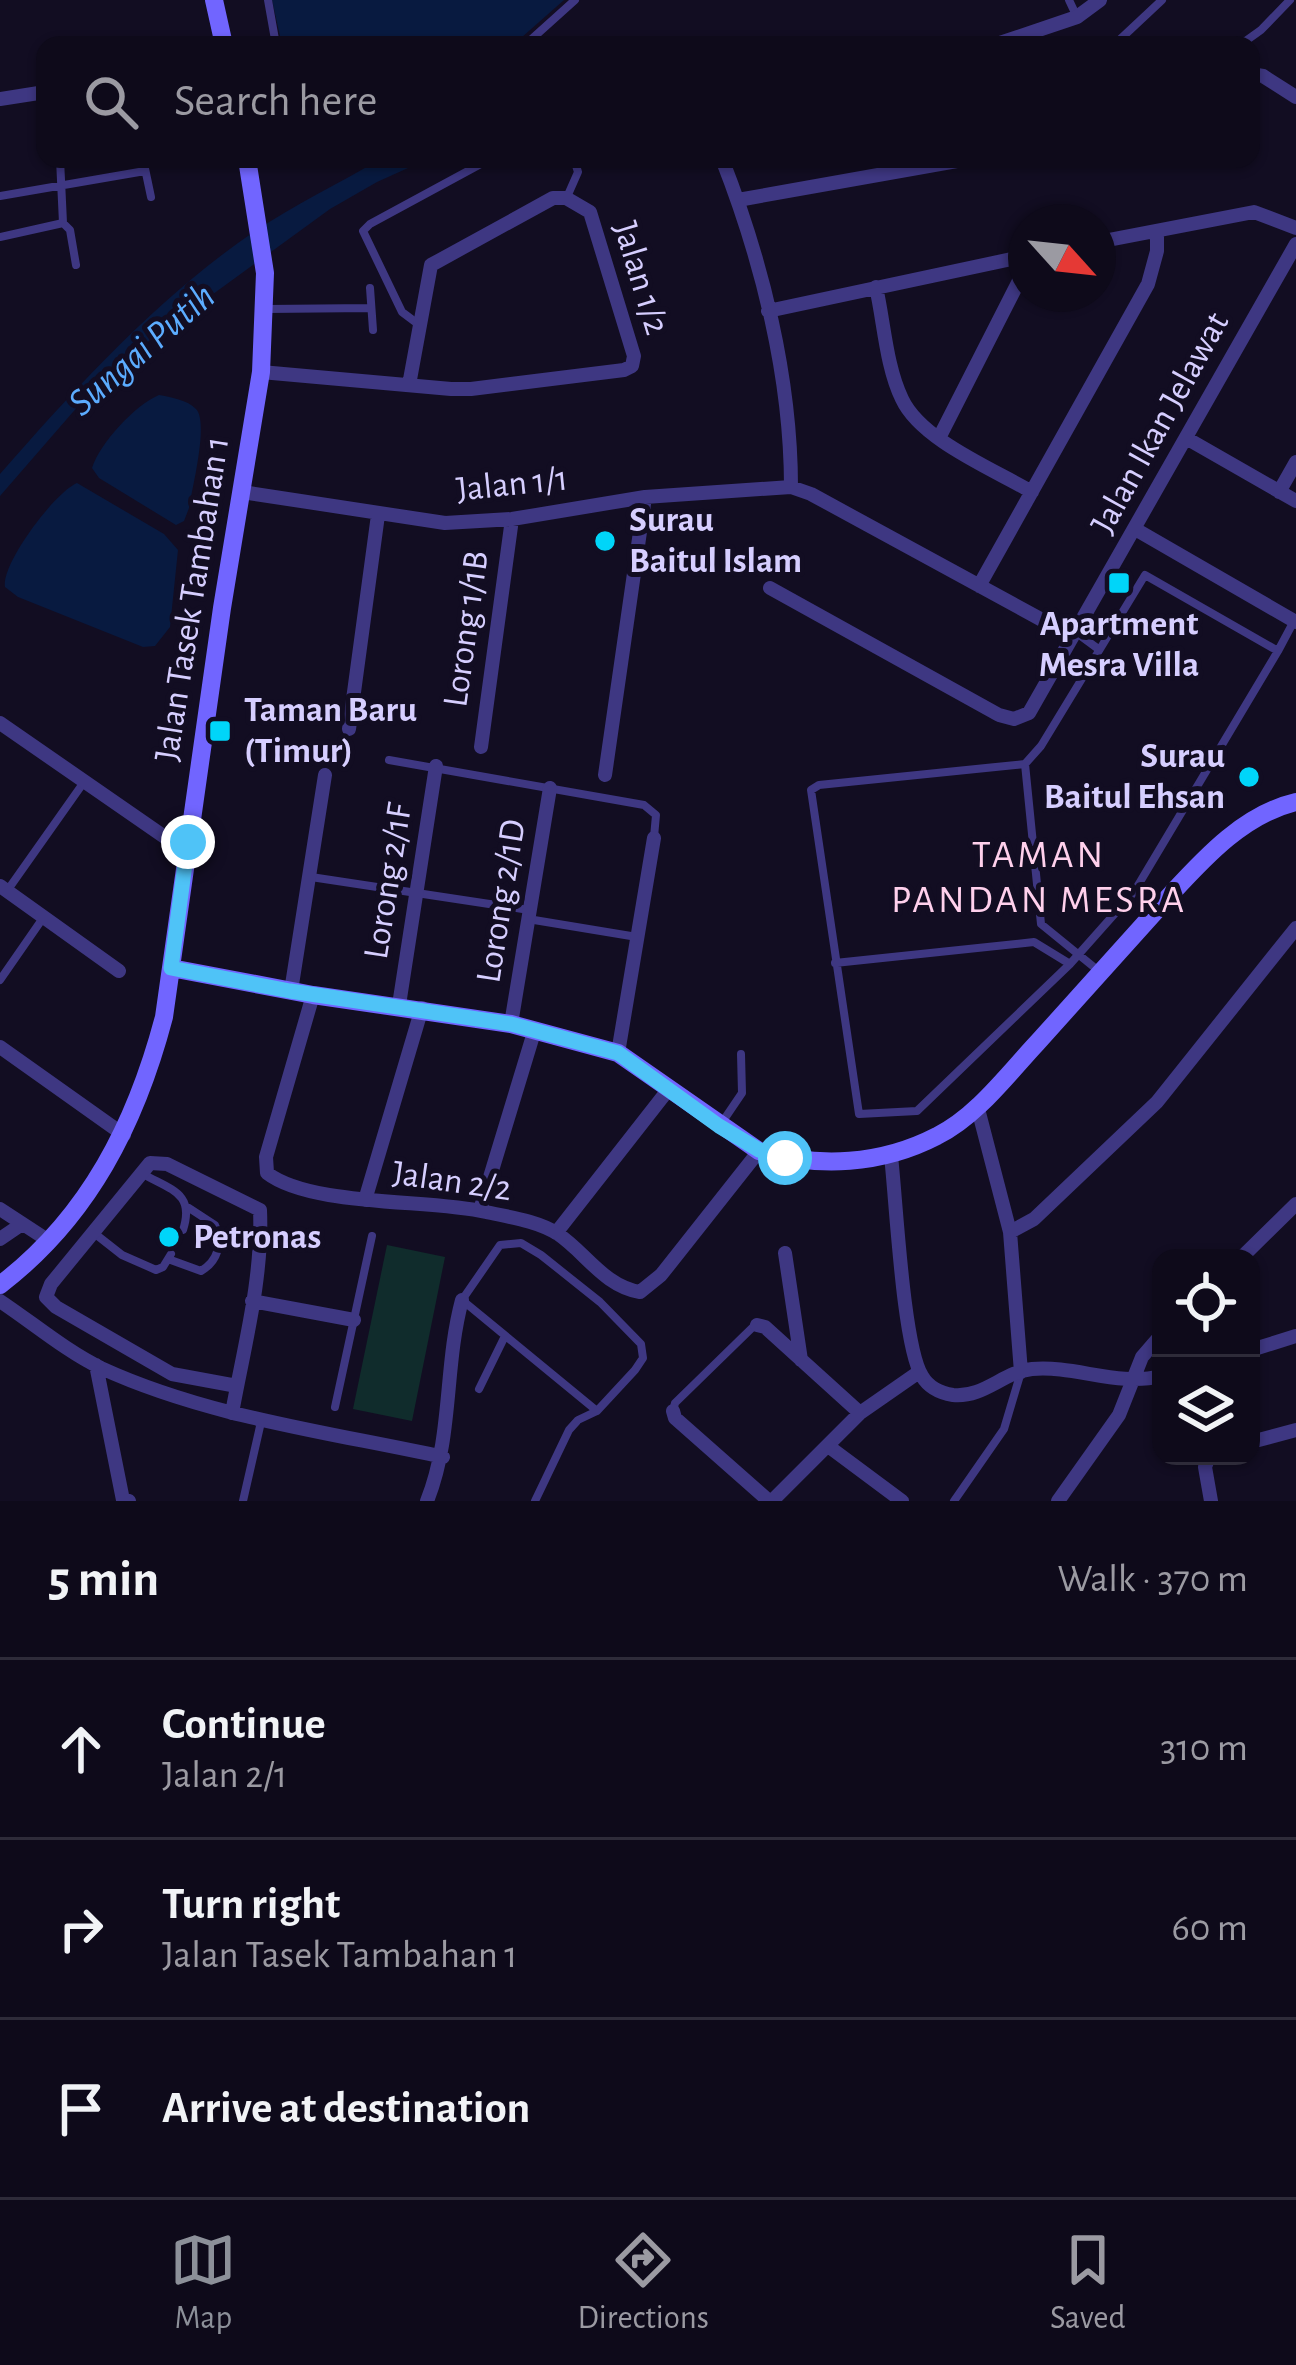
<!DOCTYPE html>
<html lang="en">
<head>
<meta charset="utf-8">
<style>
	body { margin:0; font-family:"Alegreya Sans",sans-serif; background:#171323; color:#f1f3f6 }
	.controls { position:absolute; right:36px; bottom:36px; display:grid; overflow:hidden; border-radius:24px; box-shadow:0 3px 9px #0004 }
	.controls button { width:108px; height:108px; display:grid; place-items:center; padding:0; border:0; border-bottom:3px solid #2e2b39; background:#0e0a1a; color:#f1f3f6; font:60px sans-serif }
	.compass { position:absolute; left:1008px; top:204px; width:108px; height:108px; border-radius:50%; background:#0e0a1a; box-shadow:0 3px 9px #0004; rotate:117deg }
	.stop { position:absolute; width:36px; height:36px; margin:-27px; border:9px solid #4fc3f7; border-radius:50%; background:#fff }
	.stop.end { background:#4fc3f7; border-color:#fff; box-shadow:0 3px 12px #0008 }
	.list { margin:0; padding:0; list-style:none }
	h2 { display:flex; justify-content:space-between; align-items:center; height:156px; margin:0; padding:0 48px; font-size:51px }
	h2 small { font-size:39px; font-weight:400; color:#9b9aa2 }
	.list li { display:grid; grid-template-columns:78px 1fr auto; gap:36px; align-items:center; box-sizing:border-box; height:180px; padding:0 48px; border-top:3px solid #2e2b39 }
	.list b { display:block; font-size:45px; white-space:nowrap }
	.list p { margin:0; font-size:39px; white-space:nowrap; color:#9b9aa2 }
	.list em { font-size:39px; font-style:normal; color:#9b9aa2 }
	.icon { flex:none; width:66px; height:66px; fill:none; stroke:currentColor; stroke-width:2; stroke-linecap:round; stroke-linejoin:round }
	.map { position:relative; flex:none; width:1296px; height:1501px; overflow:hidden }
	.search { position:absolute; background:#0e0a1a; box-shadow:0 3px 9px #0004; left:36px; right:36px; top:36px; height:132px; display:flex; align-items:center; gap:30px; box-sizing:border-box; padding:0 42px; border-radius:24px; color:#9b9aa2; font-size:45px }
	.sheet { height:696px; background:#0e0a1a }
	nav { display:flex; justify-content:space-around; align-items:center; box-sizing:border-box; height:168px; border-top:3px solid #2e2b39; background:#0e0a1a; font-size:33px; color:#9b9aa2 }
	nav a { display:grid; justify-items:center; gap:6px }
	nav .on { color:#8c9099 }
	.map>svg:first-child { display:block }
	.green { fill:#102c2c }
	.water { fill:#081a40 }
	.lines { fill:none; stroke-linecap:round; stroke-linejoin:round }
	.lane { stroke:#3e3782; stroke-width:8 }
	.street { stroke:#3e3782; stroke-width:14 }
	.secondary { stroke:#7165ff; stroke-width:18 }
	.route { stroke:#4fc3f7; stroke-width:15 }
	.poi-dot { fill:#00d5f9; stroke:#120d22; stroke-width:4.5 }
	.labels { text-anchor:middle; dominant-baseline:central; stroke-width:10; stroke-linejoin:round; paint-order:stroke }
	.street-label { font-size:36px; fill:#d6ceff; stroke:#120d22 }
	.poi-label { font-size:36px; font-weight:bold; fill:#d6ceff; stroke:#120d22; text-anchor:start }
	.water-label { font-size:39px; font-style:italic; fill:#5cacff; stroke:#120d22 }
	.neighbourhood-label { font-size:39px; letter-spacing:3px; fill:#ffd0ec; stroke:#120d22 }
</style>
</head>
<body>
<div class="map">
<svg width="1296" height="1501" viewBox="0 0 1296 1501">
	<rect width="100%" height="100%" fill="#120d22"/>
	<path class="green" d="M387,1245L445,1257L412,1421L353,1409Z"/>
	<path class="water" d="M272,0H564L513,45H282Z
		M381,159H428L377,182L330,209L150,340L86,397L0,496V474C72,392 148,308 238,243C282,211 334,186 381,159Z
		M159,395C170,397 188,400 196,409C209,422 192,489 189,508L184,521L176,525L99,478L92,468C100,443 135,405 159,395Z
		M77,483L164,534L178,550L170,627L155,646L143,647L18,597L5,587C1,564 55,492 77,483Z"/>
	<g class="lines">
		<path class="lane" d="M268,0L276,45
			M1069,0L1076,15
			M525,45L575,0
			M1114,45L1162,0
			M1240,45L1261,30L1290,0
			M60,159L63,223L70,230L76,265
			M143,159L151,197
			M0,196L145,171
			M567,197L578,172L574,159
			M0,237L63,223
			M370,288L373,330
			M266,309L371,308
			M418,324L402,312L363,231L370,224L490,159
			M1074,631L1097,648
			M1278,651L1145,575L1041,746L1025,764L819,785L811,790L859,1114L917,1111L1070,964L1134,892L1278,651L1294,621
			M389,760L644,805L656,815L654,837
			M1025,764L1041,924L1100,972
			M311,877L529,910
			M7,891L84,782
			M528,919L637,937
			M835,963L1034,942L1070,964
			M0,980L43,918
			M721,1124L742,1093L741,1054
			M143,1174C171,1190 195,1193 183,1230
			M94,1233L122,1255L156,1270L163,1267L171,1254
			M168,1259L201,1271C218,1261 223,1243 215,1225L189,1208
			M479,1389L505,1336
			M335,1407L372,1236
			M673,1411L675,1403L755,1325
			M243,1501L261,1422
			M535,1501L569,1430L578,1420L597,1411L635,1370L643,1358L641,1344L600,1302L541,1255L521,1243L500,1245L462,1300L597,1411
			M954,1501L1004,1429L1021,1372"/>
		<path class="street" d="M994,45L1077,17L1100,0
			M1251,74L1263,76L1296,97
			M0,99L45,92
			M722,159C762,261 791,377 791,487
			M738,200L968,159
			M1098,242L1254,212L1296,228
			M876,287C884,322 886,366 902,399C921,440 993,469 1032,492
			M768,311L1026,256
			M261,372L451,389H471L624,370L632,366L634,356L590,212L566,198H553L431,265L409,385
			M939,438L1023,273L1022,256
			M1186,438L1296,501
			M242,492L445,523L512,519L645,497L791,487L811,494L1055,627L1074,630
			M1279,492L1296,462
			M1135,529L1296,622
			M979,586L1148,284L1157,251V231
			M770,588L999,715L1014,719L1029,713L1296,244
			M0,723L169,840L188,842
			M349,729L378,515
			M481,747L512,519
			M605,775L645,497
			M0,886L119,971
			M291,991L325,775
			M313,995L266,1157L267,1173C311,1207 431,1199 486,1212C509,1217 538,1221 558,1234C586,1253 604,1286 640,1292L661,1275L759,1151
			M399,1005L436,766
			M511,1024L550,788
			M0,1047L124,1135
			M618,1053L654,838
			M977,1105L1010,1232L1021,1372
			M891,1156C896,1199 903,1346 922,1376C929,1388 940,1393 953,1395C984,1398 1003,1372 1032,1369C1075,1365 1118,1387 1161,1376
			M365,1200L422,1008
			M0,1209L49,1241
			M480,1210L535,1029
			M1010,1232L1034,1219L1157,1102L1296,928
			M556,1233L668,1090
			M0,1239L22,1224
			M785,1253L801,1360
			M1241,1258L1296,1204
			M0,1301C33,1323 66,1351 101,1368C208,1417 328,1432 443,1457
			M252,1301L354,1320
			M757,1325L765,1327L860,1413
			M1251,1350L1296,1336
			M96,1365L123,1500L129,1501
			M673,1411L675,1418L769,1501
			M232,1413C244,1347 263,1277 260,1210L167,1164L150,1163L51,1284L46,1297L56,1307L172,1374L237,1386
			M1251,1442L1296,1430
			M828,1446L902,1501
			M1209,1456L1205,1467L1211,1501
			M427,1501C453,1436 444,1367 462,1300
			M772,1501L860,1413L919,1372
			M1058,1501L1119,1415L1142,1357L1161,1335"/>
		<path class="secondary" d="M214,0L224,45
			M171,968L313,995L511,1024L618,1053L759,1151C819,1168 881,1165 937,1136C976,1117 1008,1074 1037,1043C1082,993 1127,943 1172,893C1206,856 1245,814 1296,802
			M0,1285C89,1217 136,1123 164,1017L222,608L261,372L265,273L247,159"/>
	</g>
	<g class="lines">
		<path class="route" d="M188,842L171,968L290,991L511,1024L618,1053L719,1126L759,1150L785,1158"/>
	</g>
	<g class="poi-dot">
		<circle cx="605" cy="541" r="12"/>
		<rect x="1107" y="571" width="24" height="24" rx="6"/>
		<rect x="208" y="719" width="24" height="24" rx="6"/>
		<circle cx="1249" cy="777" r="12"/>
		<circle cx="169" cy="1237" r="12"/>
	</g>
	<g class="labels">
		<g class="street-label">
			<text transform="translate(641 278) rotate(73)">Jalan 1/2</text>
			<text transform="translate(1160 423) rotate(-61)">Jalan Ikan Jelawat</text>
			<text transform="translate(512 484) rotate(-6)">Jalan 1/1</text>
			<text transform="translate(192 599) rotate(-81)">Jalan Tasek Tambahan 1</text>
			<text transform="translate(466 629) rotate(-82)">Lorong 1/1B</text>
			<text transform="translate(388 881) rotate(-81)">Lorong 2/1F</text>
			<text transform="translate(501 901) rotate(-81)">Lorong 2/1D</text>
			<text transform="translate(452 1181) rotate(8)">Jalan 2/2</text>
		</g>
		<g class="poi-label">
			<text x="629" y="520">Surau<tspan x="629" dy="41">Baitul Islam</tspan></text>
			<text x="1119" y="624" text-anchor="middle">Apartment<tspan x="1119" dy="41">Mesra Villa</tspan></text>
			<text x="244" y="710">Taman Baru<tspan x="244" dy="41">(Timur)</tspan></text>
			<text x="1225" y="756" text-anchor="end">Surau<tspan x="1225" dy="41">Baitul Ehsan</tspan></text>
			<text x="193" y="1237">Petronas</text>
		</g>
		<g class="water-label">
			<text transform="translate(142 350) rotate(-41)">Sungai Putih</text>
		</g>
		<g class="neighbourhood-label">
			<text x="1039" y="855">TAMAN<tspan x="1039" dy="45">PANDAN MESRA</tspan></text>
		</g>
	</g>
</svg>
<div class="controls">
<button><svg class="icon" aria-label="locate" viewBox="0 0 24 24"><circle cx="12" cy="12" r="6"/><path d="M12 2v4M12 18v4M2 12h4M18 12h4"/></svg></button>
<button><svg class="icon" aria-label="layers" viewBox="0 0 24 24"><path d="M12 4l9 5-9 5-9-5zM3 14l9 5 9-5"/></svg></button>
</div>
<svg class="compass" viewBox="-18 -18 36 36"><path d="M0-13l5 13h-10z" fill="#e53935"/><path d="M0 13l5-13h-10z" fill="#9b9aa2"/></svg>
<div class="stop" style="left:785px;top:1158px"></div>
<div class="stop end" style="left:188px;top:842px"></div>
<div class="search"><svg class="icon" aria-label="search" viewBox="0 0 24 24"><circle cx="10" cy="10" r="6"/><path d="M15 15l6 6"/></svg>Search here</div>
</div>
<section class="sheet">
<h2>5 min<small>Walk · 370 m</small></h2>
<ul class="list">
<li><svg class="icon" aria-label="ahead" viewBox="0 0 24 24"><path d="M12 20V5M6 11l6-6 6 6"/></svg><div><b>Continue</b><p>Jalan 2/1</p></div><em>310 m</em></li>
<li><svg class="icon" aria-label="right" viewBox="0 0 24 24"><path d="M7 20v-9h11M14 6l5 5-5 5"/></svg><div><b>Turn right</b><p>Jalan Tasek Tambahan 1</p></div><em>60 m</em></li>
<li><svg class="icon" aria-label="arrive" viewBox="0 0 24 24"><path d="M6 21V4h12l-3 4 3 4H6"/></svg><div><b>Arrive at destination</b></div></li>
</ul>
</section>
<nav>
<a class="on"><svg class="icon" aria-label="map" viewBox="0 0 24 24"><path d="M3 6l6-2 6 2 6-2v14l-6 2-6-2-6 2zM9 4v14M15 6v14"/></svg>Map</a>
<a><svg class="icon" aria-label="directions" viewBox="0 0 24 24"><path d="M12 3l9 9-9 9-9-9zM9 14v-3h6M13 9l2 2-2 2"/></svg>Directions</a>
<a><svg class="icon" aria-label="saved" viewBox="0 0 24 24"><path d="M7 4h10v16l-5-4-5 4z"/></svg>Saved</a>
</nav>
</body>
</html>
